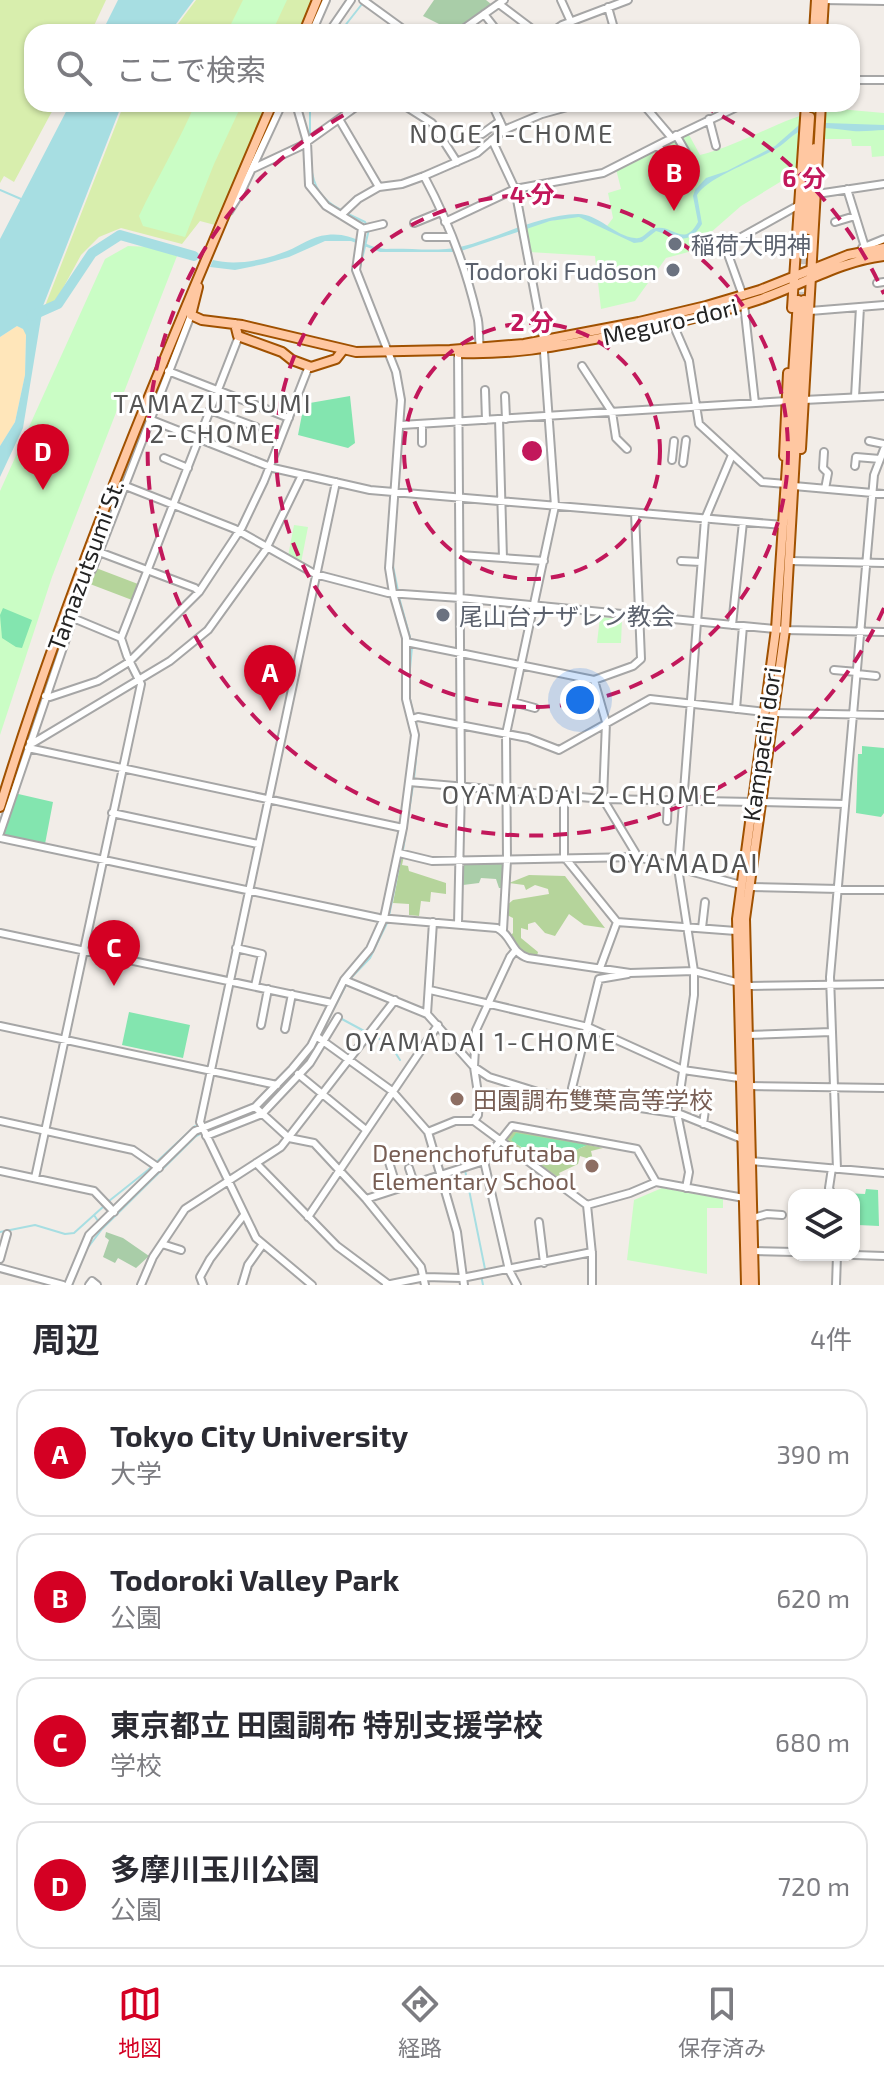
<!DOCTYPE html>
<html lang="ja">
<head>
<meta charset="utf-8">
<style>
	body { margin:0; font-family:"Exo 2","Noto Sans JP",sans-serif; background:#f2f2f3; color:#2b2b33 }
	.controls { position:absolute; right:24px; bottom:24px; display:grid; overflow:hidden; border-radius:16px; box-shadow:0 2px 6px #0004 }
	.controls button { width:72px; height:72px; display:grid; place-items:center; padding:0; border:0; border-bottom:2px solid #e1e1e2; background:#fff; color:#2b2b33; font:40px sans-serif }
	.you { position:absolute; left:580px; top:700px; width:28px; height:28px; margin:-20px; border:6px solid #fff; border-radius:50%; background:#1a73e8; box-shadow:0 0 0 12px #1a73e833 }
	.badge { display:grid; place-items:center; width:52px; height:52px; border-radius:50%; background:#d40023; color:#fff; font-size:26px; font-weight:700 }
	.pin { position:absolute; translate:-50% -66px; filter:drop-shadow(0 2px 4px #0008) }
	.pin::after { content:''; position:absolute; top:42px; width:28px; height:24px; background:inherit; clip-path:polygon(0 0,100% 0,50% 100%) }
	.list { margin:0; padding:0; list-style:none }
	h2 { display:flex; justify-content:space-between; align-items:center; height:104px; margin:0; padding:0 32px; font-size:34px }
	h2 small { font-size:26px; font-weight:400; color:#7c7c81 }
	.list li { display:grid; grid-template-columns:52px 1fr auto; gap:24px; align-items:center; box-sizing:border-box; height:128px; margin:0 16px 16px; padding:0 16px; border:2px solid #e1e1e2; border-radius:24px }
	.list b { display:block; font-size:30px; white-space:nowrap }
	.list p { margin:0; font-size:26px; white-space:nowrap; color:#7c7c81 }
	.list em { font-size:26px; font-style:normal; color:#7c7c81 }
	.icon { flex:none; width:44px; height:44px; fill:none; stroke:currentColor; stroke-width:2; stroke-linecap:round; stroke-linejoin:round }
	.map { position:relative; flex:none; width:884px; height:1285px; overflow:hidden }
	.search { position:absolute; background:#fff; box-shadow:0 2px 6px #0004; left:24px; right:24px; top:24px; height:88px; display:flex; align-items:center; gap:20px; box-sizing:border-box; padding:0 28px; border-radius:24px; color:#7c7c81; font-size:30px }
	.sheet { height:680px; background:#fff }
	nav { display:flex; justify-content:space-around; align-items:center; box-sizing:border-box; height:112px; border-top:2px solid #e1e1e2; background:#fff; font-size:22px; color:#7c7c81 }
	nav a { display:grid; justify-items:center; gap:4px }
	nav .on { color:#d40023 }
	.map>svg:first-child { display:block }
	.grass { fill:#d8eead }
	.forest { fill:#b5d49b; fill-rule:evenodd }
	.sand { fill:#ffe6ba }
	.cemetery { fill:#a9cda8 }
	.park { fill:#cafdc5 }
	.pitch { fill:#83e5af }
	.water { fill:#a7dee2 }
	.lines { fill:none; stroke-linecap:round; stroke-linejoin:round }
	.stream { stroke:#a7dee2; stroke-width:2 }
	.river { stroke:#a7dee2; stroke-width:10 }
	.major-tunnel { stroke:#c8c4c0; stroke-width:8; stroke-dasharray:8 4; stroke-linecap:butt }
	.minor-casing { stroke:#a6a6a6; stroke-width:10 }
	.major-casing { stroke:#a05100; stroke-width:12 }
	.minor { stroke:#fff; stroke-width:6 }
	.major { stroke:#ffc7a1; stroke-width:8 }
	.ring { fill:none; stroke:#c2185b; stroke-width:4; stroke-dasharray:14 10 }
	.worship-dot { fill:#6b7280; stroke:#fff; stroke-width:3 }
	.education-dot { fill:#8d6e63; stroke:#fff; stroke-width:3 }
	.labels { text-anchor:middle; dominant-baseline:central; stroke-width:6; stroke-linejoin:round; paint-order:stroke }
	.worship-label { font-size:24px; fill:#5b616d; stroke:#fff; text-anchor:start }
	.street-label { font-size:24px; fill:#222; stroke:#fff }
	.education-label { font-size:24px; fill:#785e54; stroke:#fff; text-anchor:start }
	.neighbourhood-label { font-size:26px; letter-spacing:2px; fill:#555; stroke:#fff }
	.quarter-label { font-size:28px; letter-spacing:2px; fill:#555; stroke:#fff }
	.centre { fill:#c2185b; stroke:#fff; stroke-width:4 }
	.ring-label { font-size:24px; text-anchor:middle; font-weight:bold; fill:#c2185b; stroke:#fff; stroke-width:6; stroke-linejoin:round; paint-order:stroke }
</style>
</head>
<body>
<div class="map">
<svg width="884" height="1285" viewBox="0 0 884 1285">
	<rect width="100%" height="100%" fill="#f2ede8"/>
	<path class="grass" d="M0,0H106L91,32H32V104H56L14,182L4,176L0,183Z
		M196,0H312L298,32H172Z
		M124,104H267L215,225L200,221L182,244L121,228L99,237L81,255L56,301L47,307L45,306Z"/>
	<path class="forest" d="M96,568L138,584L132,600L90,584Z
		M402,855L404,856L402,865L408,866L409,871L446,883V894L431,892L430,902L421,901L419,916L409,915V904L393,903Z
		M529,875L565,876L605,928L584,925L569,914L555,936L545,933L535,922L528,924V930L521,928V938L538,952L537,956L525,954L510,936L513,933V918L507,915V905L513,900L549,894L548,889L535,885L526,890L524,885L509,883Z
		M514,1129L603,1148L591,1151L593,1160L580,1156L578,1164L559,1173L562,1180L506,1141ZM511,1139L585,1146C551,1161 541,1165 511,1139Z"/>
	<path class="sand" d="M17,326L24,329L26,334L25,375L15,422L0,446V337Z"/>
	<path class="cemetery" d="M434,0H486L491,4L453,31L423,16Z
		M503,862L502,888H499L496,879L481,878L479,883L463,885L464,863Z
		M106,1232L123,1238L149,1256L136,1268L118,1258L115,1263L103,1257L109,1240L105,1237Z"/>
	<path class="park" d="M243,0H287L272,32H227Z
		M195,104H242L214,164L185,237L143,226L139,216C157,178 179,142 195,104Z
		M828,108L884,113V156L872,157L871,146H852L851,139H799L796,180L785,179L741,206L709,234L707,247L666,258L635,301L601,309L595,256L529,252L525,226L580,215L607,226L613,218L608,193L621,189L616,169L688,133L700,155C745,144 782,117 828,108Z
		M128,246L151,247L177,256L52,577L0,735V491L105,259Z
		M294,525L308,527L301,563L288,556Z
		M600,617L622,619L621,643H597Z
		M662,1188L723,1199V1208H707V1274L627,1260L634,1200Z"/>
	<path class="pitch" d="M350,396L355,443L348,448L298,435L304,404Z
		M3,608L32,620L22,648L16,647L2,638L0,615Z
		M862,746L884,748V813L881,817L856,813L858,754H862Z
		M14,793L53,802L45,844L2,834Z
		M129,1012L190,1025L183,1058L122,1045Z
		M516,1133L587,1145C548,1163 546,1165 511,1140Z
		M866,1189L878,1190L879,1226L858,1225L854,1222V1195H844L845,1193L865,1194Z"/>
	<path class="water" d="M118,0H194L170,32H102Z
		M70,104H122L43,306L23,428L0,477V446L15,422L25,375L26,335L23,329L17,326L0,337V239Z
		M826,123L884,125V130C874,130 863,132 853,131C836,129 819,126 803,130C793,133 786,143 777,148C756,161 709,176 697,195L702,224C688,247 677,237 656,231L642,242L634,243L579,217L550,221L458,252H380L351,241H325L289,257L264,264L235,270L210,267L213,260C236,266 265,260 287,251C300,246 312,236 327,235C354,232 362,247 386,249C408,248 439,252 460,247C499,238 537,215 578,214C599,214 614,236 635,238C644,240 647,229 656,228C674,225 684,248 698,222L693,196L695,190L706,178L727,171L775,146L799,125Z"/>
	<g class="lines">
		<path class="stream" d="M340,32L362,4
			M310,139V104
			M311,165C313,186 321,200 341,210
			M0,190L21,199
			M346,213L365,222L369,229L359,272
			M384,333L391,350
			M393,356L403,391L401,443
			M395,519L397,494
			M392,561L398,591
			M399,597L411,641
			M409,680L412,647
			M409,695L414,716
			M414,779L418,736L416,722
			M403,850L413,785
			M389,916L401,856
			M349,980L370,958L387,923
			M340,1018L366,1032
			M372,1035L390,1044L400,1060
			M207,1130L255,1113L278,1091L308,1059L346,985
			M465,1170L485,1269
			M109,1201L148,1170L195,1126
			M94,1215L104,1206
			M0,1232L35,1225L65,1234L74,1233L94,1215L98,1221
			M86,1250L102,1229L195,1137L202,1133
			M481,1275L483,1285
			M72,1285L80,1263"/>
		<path class="river" d="M31,316L58,304L92,253L120,235L194,256"/>
		<path class="major-tunnel" d="M798,300L801,255
			M804,300L808,255"/>
		<g class="minor-casing">
			<path id="minor" d="M363,0L407,32
				M561,0L571,22
				M823,0L884,1
				M499,4L536,32
				M608,7L615,32
				M484,14L498,32
				M312,32L326,0
				M329,32L351,0
				M459,32L504,0
				M552,32L562,25L628,0
				M852,80H884
				M402,104L432,123L457,162
				M492,104L504,130
				M339,119L379,187
				M709,119L716,146
				M482,134L500,121
				M676,135L687,154
				M672,138L743,104
				M492,140L515,189L543,338L555,506L506,734L507,860L503,930
				M658,145L665,157
				M252,169L301,146L360,104
				M424,176C447,219 466,268 477,316C480,325 478,336 480,347
				M847,189L865,247
				M817,194L884,184
				M229,211L241,192L282,104
				M341,215L358,199L379,187L402,184L424,176L477,153L504,130L542,114L578,104
				M445,222L515,189L603,173L672,138L643,104
				M835,222L855,216
				M414,223L441,212
				M362,229L383,224
				M426,237H451
				M862,248L884,239
				M877,283L884,282
				M743,296L725,246L799,205
				M744,304L755,403
				M810,311L884,305
				M669,315L689,361L699,424L762,482L786,484
				M458,353L461,786L458,924
				M582,366L612,412L616,438L627,449
				M168,371L289,418
				M485,390L486,420
				M505,396L506,419
				M855,397L860,307
				M804,400L884,396
				M210,410L256,427
				M149,419L273,468L370,490L783,525
				M499,419L503,558
				M422,424V443
				M401,425L787,401
				M869,441L884,444
				M824,452L823,468L828,473L825,489
				M164,458L188,468
				M672,460L674,441
				M683,463L686,440
				M855,466L856,457L880,459
				M123,485L235,529L315,574L388,593L460,598L785,630L884,632
				M794,486L884,494
				M99,552L195,588L199,592
				M460,555L544,561
				M681,561L701,562
				M790,561L884,563
				M80,578L86,580L93,568L191,315
				M73,618L121,638
				M732,625L743,522
				M406,642L594,680L633,666L641,659L635,513
				M834,670L857,672
				M857,674L876,676
				M594,680L606,722L603,799L638,857
				M45,696L50,697L98,681L129,662L199,592L242,527L264,481L309,366
				M513,702L535,708
				M736,709L743,626
				M774,713L884,715
				M412,719L418,717L528,738L559,750L650,699L765,712
				M30,742L33,743L170,661L208,630L265,551L302,475
				M28,748L403,828
				M409,782L603,799L752,802
				M564,796V859
				M761,802L845,804
				M112,813L258,844
				M667,821L668,800
				M0,833L86,580
				M0,838L379,918L497,928C512,935 511,953 528,958L630,973L694,971L751,986L884,984
				M399,853L432,861L638,857L741,885
				M566,859L617,922L600,968
				M749,887L884,890
				M617,922L736,931
				M702,928L705,902
				M0,933L332,1003
				M236,948L262,954L255,986
				M344,980L427,1014L474,1067L489,1077L541,1093L680,1114L742,1139
				M430,990L588,1027L683,1070L739,1078
				M427,1014L433,922
				M261,1025L268,989
				M0,1026L277,1085
				M285,1029L292,994
				M747,1035L831,1032
				M316,1036L392,1091L428,1132L457,1232L464,1285
				M298,1074L366,1130
				M748,1086L884,1088
				M597,1099L572,1088L599,979L628,974
				M255,1107L289,1138L314,1143L366,1199L421,1267L425,1285
				M0,1121L133,1150L159,1168
				M474,1121L478,1115L479,1100L474,1067L476,1030L510,957L515,951
				M703,1124L707,1096
				M428,1132L455,1121H474L587,1205L630,1193L656,1182L744,1198
				M206,1136L262,1114L310,1063L338,1017
				M388,1159L397,1188
				M484,1161L509,1270L517,1285
				M751,1161L884,1173
				M256,1163L337,1246L388,1284
				M409,1168L414,1183
				M837,1169L830,977L874,475L884,449
				M0,1171L94,1191L114,1212
				M35,1178L141,684L127,656L121,638L239,336
				M686,1188L689,1172L677,1113L694,995V971L678,868L705,519L732,455
				M832,1195L829,1188L832,1168
				M366,1199L484,1161L512,1126L637,1149L656,1182
				M587,1205L592,1254V1285
				M308,1217L438,1025
				M753,1218L767,1214L782,1215
				M539,1222L544,1263
				M162,1244L181,1250
				M750,1251L794,1252
				M854,1255L884,1256
				M0,1259L7,1234
				M0,1268L63,1285
				M68,1285L89,1235L195,1131L255,1107L292,1069L311,1046L344,980L370,949L384,918L403,828L415,735L406,699V638L393,593L389,568L401,400L396,372L356,270L362,228L326,206L309,185L307,142L296,104
				M89,1285L92,1281L97,1285
				M141,1285L153,1257L185,1209L281,1147L395,1000
				M203,1285L200,1277L210,1259L244,1215
				M242,1285L248,1265L263,1244
				M312,1285L256,1238L200,1122L336,482
				M386,1285L425,1277L462,1278L592,1252
				M836,1285L837,1255"/>
		</g>
		<g class="major-casing">
			<path id="major" d="M304,32L317,0
				M814,32L816,0
				M822,32L824,0
				M809,230L815,148
				M802,235L810,117
				M198,287L191,315L202,320L242,325L356,352L450,350L524,344L639,322L706,306L760,290L848,255L884,248
				M792,308L806,104
				M235,324L238,336L282,352L292,360L311,367L336,359L343,350
				M459,353C520,355 562,345 621,334C667,324 713,315 758,300C800,286 840,261 884,256
				M801,449L821,104
				M784,456L788,373
				M0,807C73,569 174,333 272,104
				M746,1285L737,919L776,629L798,300
				M754,1285L745,919L785,630L804,300"/>
		</g>
		<use href="#minor" class="minor"/>
		<use href="#major" class="major"/>
	</g>
	<g class="ring">
		<circle cx="532" cy="451" r="128"/>
		<circle cx="532" cy="451" r="256"/>
		<path d="M884 608A385 385 0 1 1 363 105M701 105A385 385 0 0 1 884 294"/>
	</g>
	<g class="worship-dot">
		<circle cx="675" cy="244" r="8"/>
		<circle cx="673" cy="270" r="8"/>
		<circle cx="443" cy="615" r="8"/>
	</g>
	<g class="education-dot">
		<circle cx="457" cy="1099" r="8"/>
		<circle cx="592" cy="1166" r="8"/>
	</g>
	<g class="labels">
		<g class="worship-label">
			<text x="691" y="244">稲荷大明神</text>
			<text x="657" y="270" text-anchor="end">Todoroki Fudōson</text>
			<text x="459" y="615">尾山台ナザレン教会</text>
		</g>
		<g class="street-label">
			<text transform="translate(670 321) rotate(-13)">Meguro-dori</text>
			<text transform="translate(85 565) rotate(-70)">Tamazutsumi St.</text>
			<text transform="translate(761 744) rotate(-82)">Kampachi dori</text>
		</g>
		<g class="education-label">
			<text x="473" y="1099">田園調布雙葉高等学校</text>
			<text x="576" y="1152" text-anchor="end">Denenchofufutaba<tspan x="576" dy="28">Elementary School</tspan></text>
		</g>
		<g class="neighbourhood-label">
			<text x="512" y="132">NOGE 1-CHOME</text>
			<text x="213" y="402">TAMAZUTSUMI<tspan x="213" dy="30">2-CHOME</tspan></text>
			<text x="580" y="793">OYAMADAI 2-CHOME</text>
			<text x="481" y="1040">OYAMADAI 1-CHOME</text>
		</g>
		<g class="quarter-label">
			<text x="684" y="862">OYAMADAI</text>
		</g>
	</g>
	<circle cx="532" cy="451" r="12" class="centre"/>
	<g class="ring-label">
		<text x="804" y="187">6 分</text>
		<text x="532" y="203">4 分</text>
		<text x="532" y="331">2 分</text>
	</g>
</svg>
<div class="controls">
<button><svg class="icon" aria-label="layers" viewBox="0 0 24 24"><path d="M12 4l9 5-9 5-9-5zM3 14l9 5 9-5"/></svg></button>
</div>
<div class="you"></div>
<div class="pin badge" style="left:270px;top:711px">A</div>
<div class="pin badge" style="left:674px;top:211px">B</div>
<div class="pin badge" style="left:114px;top:986px">C</div>
<div class="pin badge" style="left:43px;top:490px">D</div>
<div class="search"><svg class="icon" aria-label="search" viewBox="0 0 24 24"><circle cx="10" cy="10" r="6"/><path d="M15 15l6 6"/></svg>ここで検索</div>
</div>
<section class="sheet">
<h2>周辺<small>4件</small></h2>
<ul class="list">
<li><span class="badge">A</span><div><b>Tokyo City University</b><p>大学</p></div><em>390 m</em></li>
<li><span class="badge">B</span><div><b>Todoroki Valley Park</b><p>公園</p></div><em>620 m</em></li>
<li><span class="badge">C</span><div><b>東京都立 田園調布 特別支援学校</b><p>学校</p></div><em>680 m</em></li>
<li><span class="badge">D</span><div><b>多摩川玉川公園</b><p>公園</p></div><em>720 m</em></li>
</ul>
</section>
<nav>
<a class="on"><svg class="icon" aria-label="map" viewBox="0 0 24 24"><path d="M3 6l6-2 6 2 6-2v14l-6 2-6-2-6 2zM9 4v14M15 6v14"/></svg>地図</a>
<a><svg class="icon" aria-label="directions" viewBox="0 0 24 24"><path d="M12 3l9 9-9 9-9-9zM9 14v-3h6M13 9l2 2-2 2"/></svg>経路</a>
<a><svg class="icon" aria-label="saved" viewBox="0 0 24 24"><path d="M7 4h10v16l-5-4-5 4z"/></svg>保存済み</a>
</nav>
</body>
</html>
